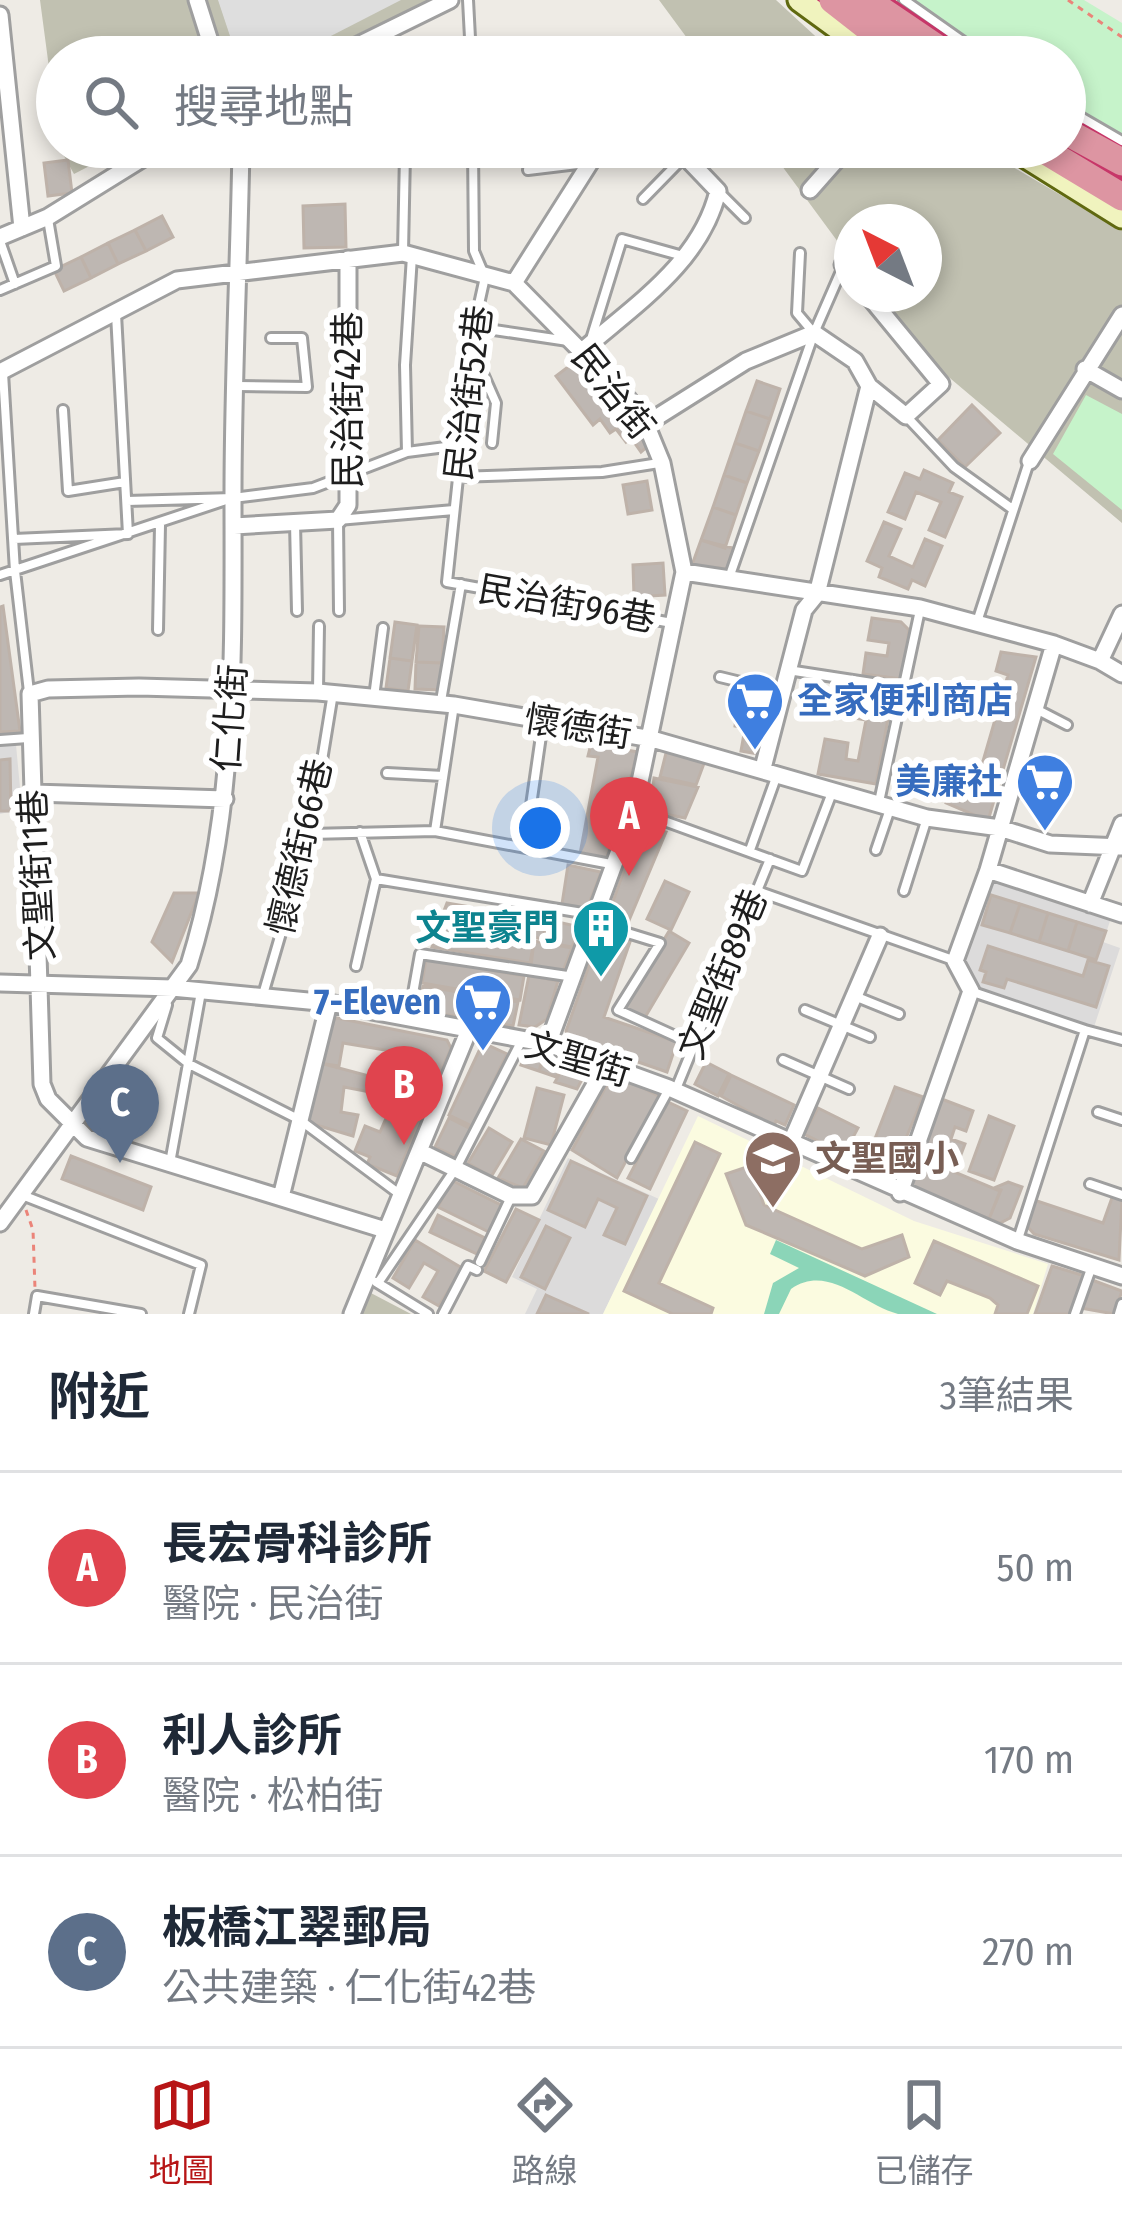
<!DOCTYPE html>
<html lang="zh-TW">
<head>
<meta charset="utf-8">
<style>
	body { margin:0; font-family:"Fira Sans Condensed","Noto Sans TC",sans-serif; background:#f6f6f7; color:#1f2937 }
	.compass { position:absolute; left:834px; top:204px; width:108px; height:108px; border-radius:50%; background:#fff; box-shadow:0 6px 18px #0003; rotate:318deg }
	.you { position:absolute; left:540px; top:828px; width:42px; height:42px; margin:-30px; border:9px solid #fff; border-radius:50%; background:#1a73e8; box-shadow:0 0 0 18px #1a73e833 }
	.badge { display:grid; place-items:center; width:78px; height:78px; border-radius:50%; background:#b71516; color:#fff; font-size:39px; font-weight:700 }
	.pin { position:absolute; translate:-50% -99px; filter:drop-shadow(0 3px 6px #0008) }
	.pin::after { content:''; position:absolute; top:63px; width:42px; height:36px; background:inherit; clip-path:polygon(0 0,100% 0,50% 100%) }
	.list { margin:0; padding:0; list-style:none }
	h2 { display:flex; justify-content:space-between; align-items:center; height:156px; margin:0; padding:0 48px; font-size:51px }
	h2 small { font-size:39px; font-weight:400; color:#747a83 }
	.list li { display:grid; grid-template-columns:78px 1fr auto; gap:36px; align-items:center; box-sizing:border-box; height:192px; padding:0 48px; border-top:3px solid #e0e1e3 }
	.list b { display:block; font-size:45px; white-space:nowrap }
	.list p { margin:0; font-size:39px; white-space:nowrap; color:#747a83 }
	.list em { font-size:39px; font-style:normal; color:#747a83 }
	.icon { flex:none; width:66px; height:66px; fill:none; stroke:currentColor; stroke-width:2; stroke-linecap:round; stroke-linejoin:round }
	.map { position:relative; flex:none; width:1122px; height:1314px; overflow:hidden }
	.search { position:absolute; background:#fff; box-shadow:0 6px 18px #0003; left:36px; right:36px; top:36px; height:132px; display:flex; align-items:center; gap:30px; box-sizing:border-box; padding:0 42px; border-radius:66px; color:#747a83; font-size:45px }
	.sheet { height:732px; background:#fff }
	nav { display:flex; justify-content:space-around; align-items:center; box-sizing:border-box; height:168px; border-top:3px solid #e0e1e3; background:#fff; font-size:33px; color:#747a83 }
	nav a { display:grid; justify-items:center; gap:6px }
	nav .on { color:#b71516 }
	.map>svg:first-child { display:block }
	.residential { fill:#dcdbdb }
	.education { fill:#fbfbe0 }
	.construction { fill:#c1c1b1 }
	.park { fill:#c6f3ca }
	.pitch { fill:#8bd5b8 }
	.parking { fill:#dedede }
	.building { fill:#beb7b2; stroke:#beb2a9; stroke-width:3 }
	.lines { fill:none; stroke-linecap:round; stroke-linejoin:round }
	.lane-casing { stroke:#9f9f9f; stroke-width:14 }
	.street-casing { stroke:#9f9f9f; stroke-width:21 }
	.secondary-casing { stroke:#606910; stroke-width:27 }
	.highway-casing { stroke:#c73769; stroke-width:33 }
	.path { stroke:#eb8479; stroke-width:3; stroke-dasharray:6 6; stroke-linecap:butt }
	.lane { stroke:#fff; stroke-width:8 }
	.street { stroke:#fff; stroke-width:15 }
	.secondary { stroke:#f0f3be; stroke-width:21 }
	.highway { stroke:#dd95a2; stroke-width:27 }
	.labels { text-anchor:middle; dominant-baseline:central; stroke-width:12; stroke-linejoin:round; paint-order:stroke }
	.street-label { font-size:36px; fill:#1e1e1e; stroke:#fff }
	.shop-label { font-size:36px; font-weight:bold; fill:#366cbe; stroke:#fff; text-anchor:end }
	.culture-label { font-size:36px; font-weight:bold; fill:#0d838f; stroke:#fff; text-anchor:end }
	.education-label { font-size:36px; font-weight:bold; fill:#785e54; stroke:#fff; text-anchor:start }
</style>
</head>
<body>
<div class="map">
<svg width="1122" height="1314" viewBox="0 0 1122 1314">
	<rect width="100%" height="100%" fill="#eeebe5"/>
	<path class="residential" d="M16,745L22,809L0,814V746Z
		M986,878L1113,912L1103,942L1120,948L1094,1027L970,985L958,969Z
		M568,1158L659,1199L603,1314H525L537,1289L512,1277Z"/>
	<path class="education" d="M698,1116L914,1221L1048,1264L1033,1314H603Z"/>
	<path class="construction" d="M40,0H429L310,57H57V128Z
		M659,0H776L838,57H701Z
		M59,147H126L74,174Z
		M768,147H979L1122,231V523L919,352L876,294H924V222H852V261Z
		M369,1292L411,1314H360Z"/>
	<path class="park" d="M894,0H1084L1122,23V152L1065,120V57H975Z
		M1086,395L1122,414V510L1053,454Z"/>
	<path class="pitch" d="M776,1240L937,1314C925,1314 910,1314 898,1314C862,1305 829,1263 791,1289L779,1314H764L773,1283L799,1268L770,1254Z"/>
	<path class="parking" d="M218,0H401L290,57H237Z"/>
	<path class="building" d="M798,147H830L816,163Z
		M68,160L72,193L48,196L44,163Z
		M345,204L346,247L304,248L303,206Z
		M162,216L173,237L146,251L135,230Z
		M135,230L146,251L118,264L108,243Z
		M108,243L118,264L91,278L81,257Z
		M81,257L91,278L64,291L54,270Z
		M581,357L648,446L641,452L631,438L626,442L616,429L610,433L600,419L593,425L556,376Z
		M757,381L780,389L770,419L746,411Z
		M972,405L1000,433L965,467L938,440Z
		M746,411L770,419L759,451L735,443Z
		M735,443L759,451L747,483L724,475Z
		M924,470L953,483L949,492L962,497L945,537L929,530L941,502L916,492L905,519L888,512L905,473L920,479Z
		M724,475L747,483L736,515L713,507Z
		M647,481L652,510L628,514L623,485Z
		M713,507L736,515L725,548L701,540Z
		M884,522L901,529L889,556L913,567L925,539L942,546L925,586L912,580L908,589L879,577L882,568L867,561Z
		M701,540L733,548L727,569L692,565Z
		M663,563L665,595L634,597L633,565Z
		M3,606L20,731L0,732V607Z
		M872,618L901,622L909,630L902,679L863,674L866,653L887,656L889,643L868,640Z
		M395,622L417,625L412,661L390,658Z
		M419,626L444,627L442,663L416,662Z
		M1001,652L1036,657L988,821L946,803L952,783L971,788L969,795L982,799L974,792L1008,675L996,671Z
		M390,658L412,661L408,691L386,688Z
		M416,662L442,663L440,690L415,689Z
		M843,683L893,692L876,784L818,774L825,739L848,743L846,759L858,761L866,720L837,715Z
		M754,684L770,687L758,754L741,751L745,728L735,726L736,717L747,719Z
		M591,744L638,752L606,859L580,854L598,757L588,756Z
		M667,749L706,758L696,785L660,777Z
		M10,759L11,811H0V760Z
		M654,778L698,787L685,818L650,811Z
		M640,826L666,832L627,925L607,918Z
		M568,865L601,872L587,909L562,904Z
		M665,881L689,892L671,930L647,919Z
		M174,893H199L172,962L152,942Z
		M991,895L1020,904L1010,933L982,925Z
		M447,903L547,920L543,939L440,921Z
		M1020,904L1048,913L1039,942L1010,933Z
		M1048,913L1077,922L1068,951L1039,942Z
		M549,920L580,927L572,947L544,942Z
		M1077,922L1106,931L1096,960L1068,951Z
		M442,923L534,941L530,963L432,947Z
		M669,931L689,943L644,1019L624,1007Z
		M601,932L630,942L604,1017L677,1042L667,1072L569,1038L566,1031Z
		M534,941L572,948L563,971L531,966Z
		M988,946L1083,976L1088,960L1109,966L1096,1007L1007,979L1004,988L983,982L986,972L980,970Z
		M426,959L524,976L520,1000L422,983Z
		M529,975L558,981L547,1019L535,1027L519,1025Z
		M423,986L518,1002L513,1026L418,1010Z
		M337,1018L447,1040L451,1048L424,1110L394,1099L415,1055L343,1043L339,1066L319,1063L327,1024Z
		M490,1046L507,1054L472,1126L449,1115L479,1051Z
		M527,1051L544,1055L539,1071L521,1065Z
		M545,1056L565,1062L556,1077L539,1071Z
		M566,1062L586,1072L577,1089L555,1082Z
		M706,1062L729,1074L718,1096L695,1084Z
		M320,1063L373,1077L370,1092L344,1087L341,1112L358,1115L353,1136L306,1122Z
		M619,1075L660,1097L617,1178L572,1150L611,1077Z
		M731,1075L794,1105L785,1125L776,1121L774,1126L721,1096Z
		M895,1087L923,1097L890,1177L861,1169L863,1164L852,1160L858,1145L871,1149Z
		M537,1088L564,1095L551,1145L524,1138Z
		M939,1098L973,1111L966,1131L955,1127L951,1139L965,1144L957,1165L920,1151Z
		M394,1100L423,1112L397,1176L367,1164L370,1157L355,1151L365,1126L380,1132Z
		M668,1102L687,1111L650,1189L628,1178Z
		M818,1108L858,1128L844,1154L804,1134Z
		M989,1116L1014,1126L994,1180L969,1171Z
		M449,1118L471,1129L457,1157L435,1147Z
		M489,1128L512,1142L491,1177L468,1163Z
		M521,1139L544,1151L523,1188L498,1178Z
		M695,1142L720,1154L659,1283L713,1308L711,1314H673L624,1291Z
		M71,1156L151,1187L143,1210L62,1179Z
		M921,1158L1000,1191L989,1219L909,1186Z
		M571,1161L647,1196L625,1244L604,1235L617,1208L598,1199L585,1227L548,1210Z
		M750,1166L764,1205L862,1249L902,1235L909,1257L865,1276L746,1225L726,1174Z
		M451,1180L503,1206L489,1232L438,1207Z
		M1008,1182L1022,1187L1010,1218L1000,1223L989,1219L1001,1190L994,1188Z
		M1113,1195L1122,1198L1119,1260L1034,1234L1027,1226L1034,1200L1103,1223Z
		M516,1209L539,1220L506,1282L484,1271Z
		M438,1215L485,1238L477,1254L430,1232Z
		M546,1226L570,1238L545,1289L521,1277Z
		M415,1240L462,1268L439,1306L423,1297L438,1271L424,1263L409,1288L393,1278Z
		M934,1241L1038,1286L1027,1314H995L998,1305L990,1298L947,1281L940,1295L915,1283Z
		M1052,1266L1085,1276L1072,1314H1035Z
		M1092,1280L1122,1291L1114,1314L1081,1308Z
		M546,1295L589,1314H537Z"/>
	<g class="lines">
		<g class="lane-casing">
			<path id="lane" d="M468,0L471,57
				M904,0L985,57
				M639,57V48
				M1065,108L1122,141
				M473,147L474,251L485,277L474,327L447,582L672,623
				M528,170L586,163
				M721,194L745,218
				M643,199L684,157
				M0,241L15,284
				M403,252L405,153L414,147
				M800,253L797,313L813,332
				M0,290L56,266L48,219
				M474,327L568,341
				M592,336L622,239L683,256
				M474,353L496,403L492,443
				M3,373L15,571L29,692
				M237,386L307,387L302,338H271
				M63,410L68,491L125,482
				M907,417L954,467L1011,508
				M407,452L461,445
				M457,477L602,472L659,463
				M127,501L233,498L313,488L407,452L405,365L412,256
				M295,523L297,611
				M14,539L128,534L116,314
				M0,575L226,500
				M729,578L814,333L849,253
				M339,611L338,520L454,510
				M977,622L1029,462
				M158,630L160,525
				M788,670L976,699
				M720,677L782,692
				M318,690L319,626
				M374,697L383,628
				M441,701L461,584
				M1036,709L1067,725
				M0,740L28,738
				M1017,766L1044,777
				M387,773L443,776
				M879,802L920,610
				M634,810L802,871L833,790
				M435,831L454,705
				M360,832L376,879
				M310,834L435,831L611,864
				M525,847L543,722
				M750,850L778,772
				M876,850L891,806
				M757,891L953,960
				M904,891L927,818
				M595,923L660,943L618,1010L695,1045
				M356,966L376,879L595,915
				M973,992L1085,1030L1018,1239
				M857,997L899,1014
				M262,998L310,834L333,693
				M167,1005L157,1038L189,1064L300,1120L398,1193
				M805,1010L870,1037
				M409,1016L420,954L574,977
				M1085,1030L1122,1040
				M783,1060L849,1089
				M676,1089L770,859
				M1098,1112L1122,1120
				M631,1158L669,1089
				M170,1163L201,992
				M1090,1184L1122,1195
				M22,1195L201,1265L189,1314
				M480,1262L511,1197
				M376,1282L428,1314
				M378,1283L456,1168L522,1040
				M34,1314L37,1296L141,1314
				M443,1314L468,1266L477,1270
				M1075,1314L1092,1266
				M1119,1314L1122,1304"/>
		</g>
		<g class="street-casing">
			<path id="street" d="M197,0L215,57
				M0,15L22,228
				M334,57L450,0
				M810,190L848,147
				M0,237L48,217L161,147
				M843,265L852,276
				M514,283L600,147
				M583,350C636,304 701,262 718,191L676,147
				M1085,369L1122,390
				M0,372L177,280L403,253L514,283L628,399L646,424L662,463L684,572L634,810L548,1044
				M646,424L746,361L814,333L855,361L869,386
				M1030,461L1122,315
				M234,526L338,520L348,505V259
				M684,572L920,608L1054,644
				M1100,661L1122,674
				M763,768L804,610L817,594L869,386L906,416L941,384L867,294
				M34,793L225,799
				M988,870L1122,914
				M1090,904L1122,824
				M0,983L172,988L329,1003L548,1044L669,1088L1017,1241L1122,1276
				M791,1142L880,936
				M419,1151L511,1196H532L606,1065
				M900,1193L971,991L955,961L988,870L1054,644L1100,661L1122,614
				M281,1197L329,1003
				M0,1223L189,965C237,811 233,654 233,494C233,379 239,263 241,147
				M382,1229L87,1138L48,1099L42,1084L30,694L48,689L139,687L318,692L454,705L652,739L927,818L1000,828L1050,844L1122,847
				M352,1314L468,1032"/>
		</g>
		<g class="secondary-casing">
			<path id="secondary" d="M799,0L877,57
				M1010,147L1122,217"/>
		</g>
		<g class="highway-casing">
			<path id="highway" d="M833,0L906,57
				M866,0L950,57
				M1065,131L1122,162
				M1039,147L1122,197"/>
		</g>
		<path class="path" d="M1068,0L1122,37
			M26,1210L33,1230L35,1289"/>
		<use href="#lane" class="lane"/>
		<use href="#street" class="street"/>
		<use href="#secondary" class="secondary"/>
		<use href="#highway" class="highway"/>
	</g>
	<defs>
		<g id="supermarket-pin" transform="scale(3)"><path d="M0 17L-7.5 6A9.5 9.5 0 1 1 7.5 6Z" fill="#3f7fe0" stroke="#fff"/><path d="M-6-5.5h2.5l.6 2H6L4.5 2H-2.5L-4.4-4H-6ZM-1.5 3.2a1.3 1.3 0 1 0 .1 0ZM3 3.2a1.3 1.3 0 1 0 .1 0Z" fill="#fff"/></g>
		<g id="building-pin" transform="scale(3)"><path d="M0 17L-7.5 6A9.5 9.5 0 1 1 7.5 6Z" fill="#0f9aa8" stroke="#fff"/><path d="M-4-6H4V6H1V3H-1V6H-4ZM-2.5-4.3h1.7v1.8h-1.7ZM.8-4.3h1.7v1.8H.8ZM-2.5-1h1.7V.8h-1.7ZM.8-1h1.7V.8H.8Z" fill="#fff"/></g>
		<g id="school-pin" transform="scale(3)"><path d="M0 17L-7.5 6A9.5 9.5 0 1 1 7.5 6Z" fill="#8d6e63" stroke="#fff"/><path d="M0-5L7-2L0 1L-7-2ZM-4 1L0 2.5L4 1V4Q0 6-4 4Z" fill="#fff"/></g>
	</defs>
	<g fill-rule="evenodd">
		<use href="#supermarket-pin" x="755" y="701"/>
		<use href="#supermarket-pin" x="1045" y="782"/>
		<use href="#building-pin" x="601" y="928"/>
		<use href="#supermarket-pin" x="483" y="1002"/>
		<use href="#school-pin" x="773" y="1159"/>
	</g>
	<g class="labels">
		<g class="street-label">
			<text transform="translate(613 392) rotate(52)">民治街</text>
			<text transform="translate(469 393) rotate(-83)">民治街52巷</text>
			<text transform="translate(348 400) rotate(-90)">民治街42巷</text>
			<text transform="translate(567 604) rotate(10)">民治街96巷</text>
			<text transform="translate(230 718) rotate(-86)">仁化街</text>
			<text transform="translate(578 727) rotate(9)">懷德街</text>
			<text transform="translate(300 847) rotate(-77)">懷德街66巷</text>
			<text transform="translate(37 875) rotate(-93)">文聖街11巷</text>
			<text transform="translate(723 974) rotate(-68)">文聖街89巷</text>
			<text transform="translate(578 1059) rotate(17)">文聖街</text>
		</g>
		<g class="shop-label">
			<text x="797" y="701" text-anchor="start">全家便利商店</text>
			<text x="1003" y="782">美廉社</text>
			<text x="441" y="1002">7-Eleven</text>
		</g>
		<g class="culture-label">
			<text x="559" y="928">文聖豪門</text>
		</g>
		<g class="education-label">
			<text x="815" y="1159">文聖國小</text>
		</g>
	</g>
</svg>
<svg class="compass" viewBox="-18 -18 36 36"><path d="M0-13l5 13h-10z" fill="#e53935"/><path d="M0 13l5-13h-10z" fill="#747a83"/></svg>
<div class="you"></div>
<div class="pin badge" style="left:629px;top:876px;background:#e0444e">A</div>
<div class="pin badge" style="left:404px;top:1145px;background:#e0444e">B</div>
<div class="pin badge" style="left:120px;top:1163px;background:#5c6f8a">C</div>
<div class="search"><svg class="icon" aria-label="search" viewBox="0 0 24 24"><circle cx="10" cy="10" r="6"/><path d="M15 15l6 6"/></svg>搜尋地點</div>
</div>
<section class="sheet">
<h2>附近<small>3筆結果</small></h2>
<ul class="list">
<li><span class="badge" style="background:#e0444e">A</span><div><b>長宏骨科診所</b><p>醫院 · 民治街</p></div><em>50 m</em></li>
<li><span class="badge" style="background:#e0444e">B</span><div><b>利人診所</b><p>醫院 · 松柏街</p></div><em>170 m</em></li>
<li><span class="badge" style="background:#5c6f8a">C</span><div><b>板橋江翠郵局</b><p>公共建築 · 仁化街42巷</p></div><em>270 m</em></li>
</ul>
</section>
<nav>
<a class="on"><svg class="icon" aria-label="map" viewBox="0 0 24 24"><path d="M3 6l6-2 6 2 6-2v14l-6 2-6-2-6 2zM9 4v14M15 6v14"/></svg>地圖</a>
<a><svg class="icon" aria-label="directions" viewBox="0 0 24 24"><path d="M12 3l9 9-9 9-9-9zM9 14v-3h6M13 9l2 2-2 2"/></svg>路線</a>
<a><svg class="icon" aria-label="saved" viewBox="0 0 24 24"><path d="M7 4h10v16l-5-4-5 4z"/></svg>已儲存</a>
</nav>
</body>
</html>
